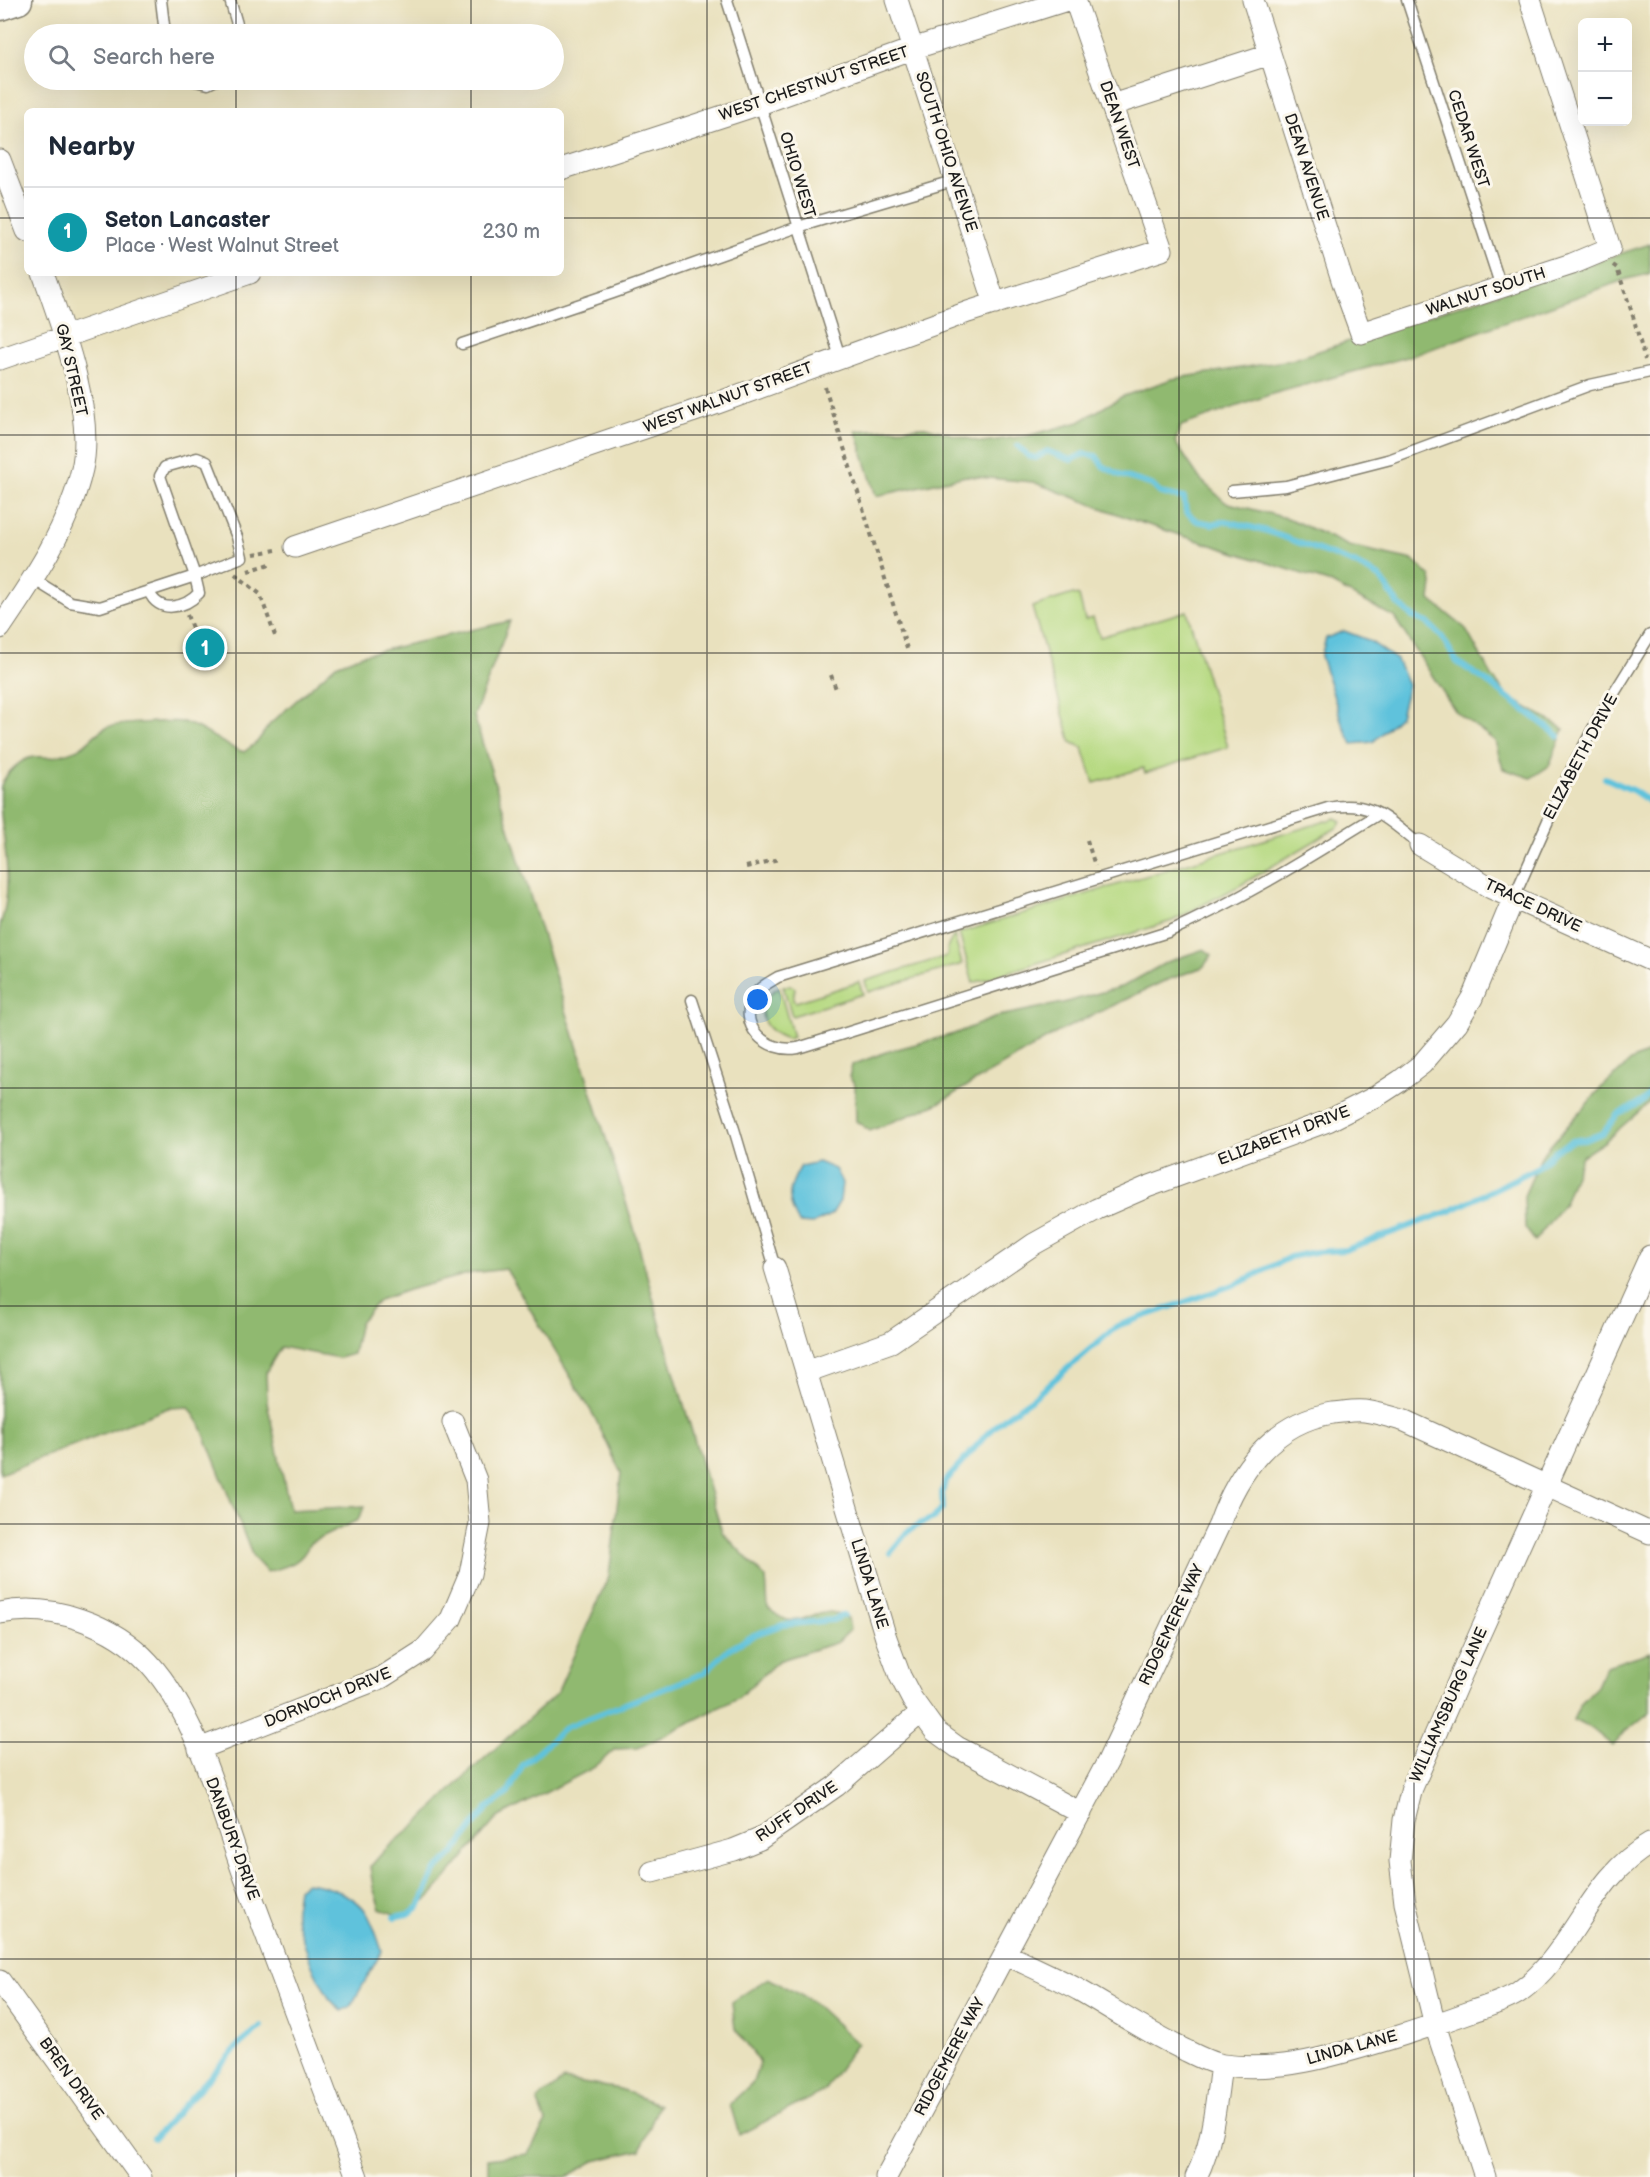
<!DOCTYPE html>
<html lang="en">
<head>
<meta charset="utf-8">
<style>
	body { margin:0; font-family:"Balsamiq Sans",sans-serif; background:#f6f6f7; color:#1f2937 }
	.controls { position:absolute; right:18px; top:18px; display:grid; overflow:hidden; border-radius:9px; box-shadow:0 6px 24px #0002 }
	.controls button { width:54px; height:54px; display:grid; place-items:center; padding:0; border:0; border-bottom:2px solid #e0e1e3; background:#fff; color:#1f2937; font:30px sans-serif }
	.you { position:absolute; left:758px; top:1000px; width:21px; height:21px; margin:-15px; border:4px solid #fff; border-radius:50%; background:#1a73e8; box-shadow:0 0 0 9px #1a73e833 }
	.badge { display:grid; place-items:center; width:39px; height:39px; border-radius:50%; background:#111827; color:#fff; font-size:20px; font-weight:700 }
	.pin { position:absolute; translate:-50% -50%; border:3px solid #fff; box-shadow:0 2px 6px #0006 }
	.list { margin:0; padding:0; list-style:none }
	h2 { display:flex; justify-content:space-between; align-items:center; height:78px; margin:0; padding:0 24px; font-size:26px }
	h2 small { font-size:20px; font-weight:400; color:#747a83 }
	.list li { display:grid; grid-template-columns:39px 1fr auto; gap:18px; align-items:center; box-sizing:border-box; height:90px; padding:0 24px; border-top:2px solid #e0e1e3 }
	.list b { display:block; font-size:22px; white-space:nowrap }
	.list p { margin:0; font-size:20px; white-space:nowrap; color:#747a83 }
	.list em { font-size:20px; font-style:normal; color:#747a83 }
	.icon { flex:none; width:33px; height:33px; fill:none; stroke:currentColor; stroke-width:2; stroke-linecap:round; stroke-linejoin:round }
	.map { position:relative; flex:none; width:1650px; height:2177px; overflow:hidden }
	.search { position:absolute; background:#fff; box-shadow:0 6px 24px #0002; left:24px; top:24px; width:540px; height:66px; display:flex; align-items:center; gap:15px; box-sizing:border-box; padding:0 21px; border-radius:33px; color:#747a83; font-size:22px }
	.panel { position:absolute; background:#fff; box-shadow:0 6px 24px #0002; left:24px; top:108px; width:540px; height:168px; border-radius:9px }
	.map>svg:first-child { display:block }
	.green { fill:#b6d981; stroke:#697a4e; stroke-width:1.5 }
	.forest { fill:#90b96f; stroke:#566a46; stroke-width:1.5 }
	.water { fill:#5ec2dc; stroke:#3d6f7c; stroke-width:1.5 }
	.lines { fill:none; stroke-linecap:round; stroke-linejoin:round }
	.stream { stroke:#5ec2dc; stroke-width:6 }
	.service-casing { stroke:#827e6d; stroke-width:13 }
	.minor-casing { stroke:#827e6d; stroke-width:23 }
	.secondary-casing { stroke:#827e6d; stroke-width:31 }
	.path { stroke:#827e6d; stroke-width:4; stroke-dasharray:4.5 4.5; stroke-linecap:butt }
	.service { stroke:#fff; stroke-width:10 }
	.minor { stroke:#fff; stroke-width:21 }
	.secondary { stroke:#fff; stroke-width:28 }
	.grid { fill:none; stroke:#1c1c1c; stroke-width:1.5; stroke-opacity:0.55 }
	.labels { text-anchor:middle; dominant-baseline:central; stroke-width:6; stroke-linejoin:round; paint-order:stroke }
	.street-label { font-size:16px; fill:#1c1c1c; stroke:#fbf7ec }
</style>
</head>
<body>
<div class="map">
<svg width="1650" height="2177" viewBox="0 0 1650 2177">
	<rect width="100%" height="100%" fill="#fbf7ec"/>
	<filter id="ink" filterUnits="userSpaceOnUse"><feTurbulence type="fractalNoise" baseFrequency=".0167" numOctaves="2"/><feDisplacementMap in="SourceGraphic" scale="12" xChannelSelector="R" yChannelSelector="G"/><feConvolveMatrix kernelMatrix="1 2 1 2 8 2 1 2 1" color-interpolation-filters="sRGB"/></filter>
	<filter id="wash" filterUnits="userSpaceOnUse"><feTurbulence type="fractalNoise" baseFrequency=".008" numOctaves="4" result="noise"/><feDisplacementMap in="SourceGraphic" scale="24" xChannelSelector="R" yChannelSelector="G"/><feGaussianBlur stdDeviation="1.35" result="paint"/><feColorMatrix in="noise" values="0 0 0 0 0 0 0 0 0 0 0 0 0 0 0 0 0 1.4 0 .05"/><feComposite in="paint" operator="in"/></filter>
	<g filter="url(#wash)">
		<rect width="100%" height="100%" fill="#e9e1be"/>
		<path class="green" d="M1073,594L1079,596L1085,620L1093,618L1100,637L1187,611L1228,747L1145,773L1143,768L1094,783L1083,748L1071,742L1032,607Z
			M1336,818L1342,821L1338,827L1239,886L1172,921L973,983L959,933Z
			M954,935L962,964L868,992L865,981L947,956L948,946Z
			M859,982L863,994L792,1016L783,986H792L795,988L793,1000L796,1002Z
			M779,987L793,1037L788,1039C759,1031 752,1004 779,987Z"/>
		<path class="forest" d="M1650,244V274L1627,279L1411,356L1272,394L1181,426L1175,442L1200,479L1225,502L1290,519L1349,546L1413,560L1431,577L1432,584L1430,600L1465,628L1492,676L1507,696L1564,729L1549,766L1531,778L1503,769L1495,741L1456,712L1394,617L1328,582L1136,521L1033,482L966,476L876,496L856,431L925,427L981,442L1027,436L1079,422L1121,397L1172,379L1291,360Z
			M510,621L474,716L634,1228L664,1338L722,1532L766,1578L768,1608C796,1632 800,1615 830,1612C835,1612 842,1616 848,1618L850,1630L838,1642L778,1661L738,1698L665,1735L638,1748L615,1749L595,1767L497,1818L431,1896L403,1917L380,1909L373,1887L370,1867L384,1851L422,1819L466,1775L557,1693L609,1576L621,1473L594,1416L506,1269L472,1273L408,1290L379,1300L360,1322L353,1354L339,1358L281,1347L266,1372L267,1402L290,1510L365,1506L358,1520L310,1543C301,1564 288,1566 267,1572L253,1557L200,1424L189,1407L168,1408L0,1474V925C11,896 7,861 3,831C1,820 0,796 1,786C5,774 21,758 34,757C40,756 46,758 52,757C60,756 70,752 78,749C88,744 95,732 107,727C115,724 174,720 183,722C206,728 222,746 244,752L257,742L270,724L336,665L362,655Z
			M1204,949L1212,955L1203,967L1162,982L1058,1032L937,1104L870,1131L856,1121L855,1085L849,1077L852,1065L886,1052L954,1034L999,1016L1063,1003L1124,986L1167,962Z
			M1650,1052V1102L1604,1142L1582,1156L1564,1203L1535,1241L1525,1228L1524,1196L1542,1155L1601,1088L1631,1061Z
			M1650,1652V1712L1625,1732L1613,1746L1592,1729L1573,1720L1581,1703L1597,1686L1606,1666Z
			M768,1978L812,2001L857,2043L824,2091L739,2135L730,2104L753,2082L760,2062L735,2029L732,2002Z
			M563,2080L620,2089L659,2105L640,2150L594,2161L566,2177H488V2159L528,2154L546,2122L537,2100Z"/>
		<path class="water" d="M1344,631L1368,640L1397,660L1408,685L1400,716L1373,742L1352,744L1342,723L1321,656L1326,638Z
			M818,1162L835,1169L842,1183L840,1201L832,1214L813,1224L799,1223C786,1199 787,1189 801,1166Z
			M306,1883C326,1885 358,1895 368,1915C374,1926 378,1939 382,1951L351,2006L341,2011L329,1998L312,1966L297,1923L295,1909L298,1889Z"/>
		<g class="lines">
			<path class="stream" d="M1018,446L1028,456L1036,458L1047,451L1071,460L1084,454L1096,456L1103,466L1120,475L1152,485L1160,493L1184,498L1186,512L1197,521L1213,524L1225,521L1267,531L1354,563L1380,577L1398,604L1413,617L1428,623L1442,637L1457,662L1486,681L1559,736
				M1605,778L1634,791L1650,802
				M890,1553L907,1532L921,1523L934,1518L943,1507L942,1493L945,1482L986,1435L1007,1416L1033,1398L1117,1326L1239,1283L1290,1257L1315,1252L1345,1250L1450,1211L1537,1168L1556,1150L1572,1141L1590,1138L1603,1133L1617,1115L1642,1102L1650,1093
				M394,1917L408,1914L419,1907L435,1871L454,1853L473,1826L488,1808L508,1793L522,1766L566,1727L704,1673L726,1651L756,1634L782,1625L833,1620L844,1615
				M154,2138L240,2044L261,2026"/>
		</g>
	</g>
	<g filter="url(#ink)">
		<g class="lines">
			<g class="service-casing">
				<path id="service" d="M161,0L164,25L167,34
					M230,0L237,24L236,34
					M727,0L840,357
					M1407,0L1501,287
					M191,80L208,84L216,80
					M462,344L613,293L798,227L956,180
					M1232,491L1286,486L1391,459L1590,385L1650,372
					M33,579L70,602L100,607L195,576L242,557L237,537L207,462L197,458L165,467L160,476L195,576L199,593C185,608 158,615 149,591
					M1379,814C1309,857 1243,899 1168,932L798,1048C766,1054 735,1024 755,994C761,986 770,982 778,977L1328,808C1372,799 1388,820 1420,845
					M1514,897L1568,776L1598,719L1650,635
					M692,1000L734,1129L775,1268"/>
			</g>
			<g class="minor-casing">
				<path id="minor" d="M897,0L995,304
					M1253,0L1344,286L1361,333L1572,264L1610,248L1530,0
					M1112,105L1270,54
					M0,160L27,231
					M561,169L760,104L912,49L1067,0
					M0,359L250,273
					M295,547L709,406L968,312L1162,250L1075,0
					M0,628C33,580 69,527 82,469C95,413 62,326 43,273
					M1420,845L1491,888L1650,960
					M775,1268L886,1638L900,1676L912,1699L935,1731L957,1747L1081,1813
					M806,1372L891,1342L1034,1244L1097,1209L1147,1187L1328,1121L1377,1096L1400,1081L1422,1064L1457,1023L1472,998L1514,897
					M0,1613C52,1602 114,1625 149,1663C199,1718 220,1809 245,1878C282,1978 320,2077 357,2177
					M199,1749L381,1678L423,1651L451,1619L470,1574L480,1523L476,1480L453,1422
					M652,1872L733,1850L760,1839L836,1786L920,1713
					M1005,1954C1030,1966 1055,1977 1079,1990C1114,2010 1148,2033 1185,2050C1197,2056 1210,2063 1223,2065C1282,2073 1340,2054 1396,2037C1422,2029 1448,2020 1473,2011C1488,2006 1506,2001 1519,1992C1574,1953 1589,1878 1650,1844
					M0,1981L141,2177
					M886,2177L1108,1761L1219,1525C1238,1471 1273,1422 1333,1413C1344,1412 1355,1410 1365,1411C1379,1413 1392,1417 1405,1421L1650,1533
					M1196,2177C1213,2144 1216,2101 1221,2065
					M1485,2177L1435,2025L1405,1903L1400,1861L1404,1820L1412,1788L1459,1680L1650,1256"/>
			</g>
			<g class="secondary-casing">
				<path id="secondary" d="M0,6L18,0"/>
			</g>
			<path class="path" d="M1613,265L1617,268L1633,316L1645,360
				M825,387L908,652
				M254,554L276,550
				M248,571L270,564
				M235,574L260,594L275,636
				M187,615L192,628
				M831,675L836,689
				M1087,840L1095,866
				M746,867L779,859"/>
			<use href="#service" class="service"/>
			<use href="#minor" class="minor"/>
			<use href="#secondary" class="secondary"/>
		</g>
	</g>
	<path class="grid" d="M236,0V34M471,0V34M707,0V2177M943,0V2177M1179,0V2177M1414,0V2177M236,80V111M471,80V111M0,218H27M561,218H1650M236,273V2177M471,273V2177M0,435H1650M0,653H1650M0,871H1650M0,1088H1650M0,1306H1650M0,1524H1650M0,1742H1650M0,1959H1650"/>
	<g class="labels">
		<g class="street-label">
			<text transform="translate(814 84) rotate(-19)">WEST CHESTNUT STREET</text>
			<text transform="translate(1119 125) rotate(71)">DEAN WEST</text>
			<text transform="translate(1468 139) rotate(72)">CEDAR WEST</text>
			<text transform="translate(946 152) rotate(72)">SOUTH OHIO AVENUE</text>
			<text transform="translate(1306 167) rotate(72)">DEAN AVENUE</text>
			<text transform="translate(797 175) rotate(73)">OHIO WEST</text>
			<text transform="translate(1486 292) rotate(-18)">WALNUT SOUTH</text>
			<text transform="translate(71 370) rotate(77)">GAY STREET</text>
			<text transform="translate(728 398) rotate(-20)">WEST WALNUT STREET</text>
			<text transform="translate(1581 757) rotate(-62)">ELIZABETH DRIVE</text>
			<text transform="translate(1533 906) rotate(25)">TRACE DRIVE</text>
			<text transform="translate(1284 1136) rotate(-21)">ELIZABETH DRIVE</text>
			<text transform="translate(869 1584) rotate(73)">LINDA LANE</text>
			<text transform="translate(1172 1625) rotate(-65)">RIDGEMERE WAY</text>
			<text transform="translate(328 1698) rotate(-22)">DORNOCH DRIVE</text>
			<text transform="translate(1449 1705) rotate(-66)">WILLIAMSBURG LANE</text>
			<text transform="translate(797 1812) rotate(-34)">RUFF DRIVE</text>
			<text transform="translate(232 1839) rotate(70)">DANBURY DRIVE</text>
			<text transform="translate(1352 2048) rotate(-15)">LINDA LANE</text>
			<text transform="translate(950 2057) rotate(-62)">RIDGEMERE WAY</text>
			<text transform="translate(71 2079) rotate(54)">BREN DRIVE</text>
		</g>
	</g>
</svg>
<div class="controls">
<button>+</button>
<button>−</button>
</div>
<div class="you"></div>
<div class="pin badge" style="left:205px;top:648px;background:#0f9aa8">1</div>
<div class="search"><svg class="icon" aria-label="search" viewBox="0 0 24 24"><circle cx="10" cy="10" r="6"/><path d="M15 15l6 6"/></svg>Search here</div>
<section class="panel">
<h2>Nearby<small></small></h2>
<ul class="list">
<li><span class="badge" style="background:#0f9aa8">1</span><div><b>Seton Lancaster</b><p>Place · West Walnut Street</p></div><em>230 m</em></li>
</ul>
</section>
</div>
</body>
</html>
